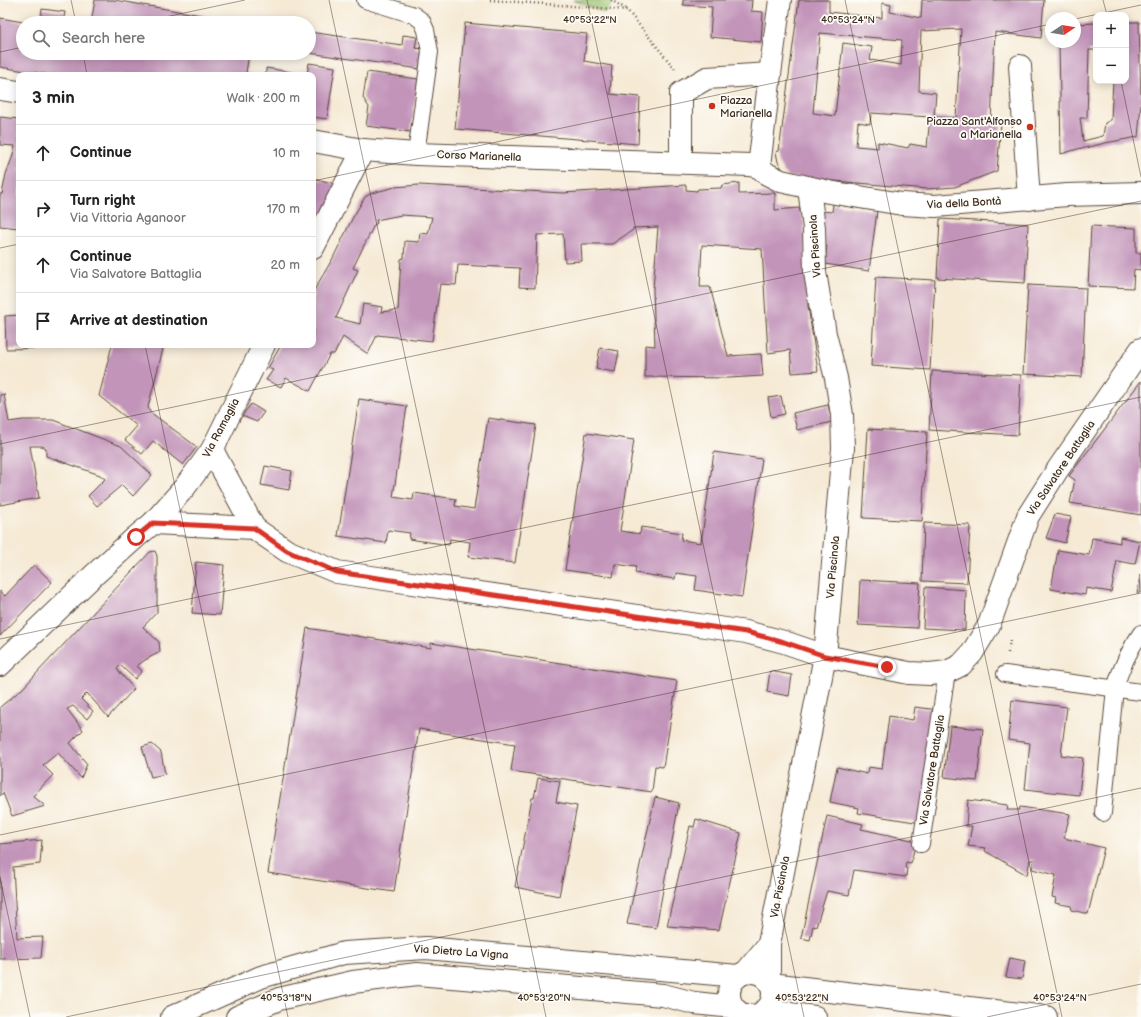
<!DOCTYPE html>
<meta charset="utf-8">
<style>
:root{--surface:#fff;--page:#f6f6f6;--text:#222;--muted:#767676;--line:#e0e0e0}
body{margin:0;font-family:"Balsamiq Sans",sans-serif;background:var(--page);color:var(--text)}
.controls{position:absolute;right:12px;top:12px;display:grid;overflow:hidden;border-radius:8px;box-shadow:0 2px 10px #0003}
.controls button{width:36px;height:36px;display:grid;place-items:center;padding:0;border:0;border-bottom:1px solid var(--line);background:var(--surface);color:var(--text);font:20px sans-serif}
.compass{position:absolute;left:1045px;top:12px;width:36px;height:36px;border-radius:50%;background:var(--surface);box-shadow:0 2px 10px #0003;rotate:78deg}
.stop{position:absolute;width:12px;height:12px;margin:-9px;border:3px solid #d93025;border-radius:50%;background:#fff}
.stop.end{background:#d93025;border-color:#fff;box-shadow:0 1px 4px #0008}
.list{margin:0;padding:0;list-style:none}
h2{display:flex;justify-content:space-between;align-items:center;height:52px;margin:0;padding:0 16px;font-size:17px}
h2 small{font-size:13px;font-weight:400;color:var(--muted)}
.list li{display:grid;grid-template-columns:26px 1fr auto;gap:12px;align-items:center;box-sizing:border-box;height:56px;padding:0 16px;border-top:1px solid var(--line)}
.list b{display:block;font-size:15px;white-space:nowrap}
.list p{margin:0;font-size:13px;white-space:nowrap;color:var(--muted)}
.list em{font-size:13px;font-style:normal;color:var(--muted)}
.icon{flex:none;width:22px;height:22px;fill:none;stroke:currentColor;stroke-width:2;stroke-linecap:round;stroke-linejoin:round}
.map{position:relative;flex:none;width:1141px;height:1017px;overflow:hidden}
.search{position:absolute;background:var(--surface);box-shadow:0 2px 10px #0003;left:16px;top:16px;width:300px;height:44px;display:flex;align-items:center;gap:10px;box-sizing:border-box;padding:0 14px;border-radius:22px;color:var(--muted);font-size:15px}
.panel{position:absolute;background:var(--surface);box-shadow:0 2px 10px #0003;left:16px;top:72px;width:300px;height:276px;border-radius:8px}
.map>svg:first-child{display:block}
</style>
<div class="map">
<svg width="1141" height="1017" viewBox="0 0 1141 1017">
<rect width="100%" height="100%" fill="#fdfcf7"/>
<filter id="ink" filterUnits="userSpaceOnUse"><feTurbulence type="fractalNoise" baseFrequency=".025" numOctaves="2"/><feDisplacementMap in="SourceGraphic" scale="8" xChannelSelector="R" yChannelSelector="G"/><feConvolveMatrix kernelMatrix="1 2 1 2 8 2 1 2 1" color-interpolation-filters="sRGB"/></filter>
<filter id="wash" filterUnits="userSpaceOnUse"><feTurbulence type="fractalNoise" baseFrequency=".012" numOctaves="4" result="noise"/><feDisplacementMap in="SourceGraphic" scale="16" xChannelSelector="R" yChannelSelector="G"/><feGaussianBlur stdDeviation="0.9" result="paint"/><feColorMatrix in="noise" values="0 0 0 0 0 0 0 0 0 0 0 0 0 0 0 0 0 1.4 0 .05"/><feComposite in="paint" operator="in"/></filter>
<g filter="url(#wash)">
<rect width="100%" height="100%" fill="#f6ead5"/>
<!-- green -->
<path fill="#9bc370" stroke="#6b7647" d="M573,0h43l-11,13z"/>
<g id="blocks">
<!-- building -->
<g fill="#c394ba" fill-rule="evenodd">
<path d="M95,0h19l133,23h-156z"/>
<path d="M683,0h69l-1,11 12,1 -2,30 -51,-5 2,-30 -29,-2z"/>
<path d="M799,0h30v12l53,6v-15l9,2 -1,7 31,6 1,-18h122l-3,38 -46,-6 -4,91 10,-1 -4,49 -42,16 -28,2 -138,-12 -5,-5 -6,-10 -2,-10 3,-1zM961,29l-5,89 -22,-1 2,-24 -17,-2 2,-60zM820,33l82,7 -1,25 -31,-5 2,-13 -29,-4 -8,73 -22,-3zM871,113l59,4 -3,30 -17,-3 -2,4 -30,-6v6l-22,-2 2,-24 12,2z"/>
<path d="M42,9l23,3 -2,11h-23z"/>
<path d="M0,18l23,4v31h226l-3,20 5,2h-200l-51,-8z"/>
<path d="M1126,22h13l2,82 -3,33 -33,6 -24,6v-1l-20,6 -2,-112h16v-18l21,-1v27h-7l-2,68h-7l3,23 20,-5 2,-13 6,-3 2,-39h13z"/>
<path d="M465,23l122,11 -3,27 28,5 -2,28 30,3 -2,47 -183,-15z"/>
<path d="M309,32l93,13 1,-10 14,2 -2,11 7,1 -2,20 -111,-16z"/>
<path d="M309,63l26,4 -8,52 -14,-2v-42h-6z"/>
<path d="M266,68l36,6v1h-36z"/>
<path d="M367,72l51,7 -7,53 -45,-6 3,-19 -6,-9z"/>
<path d="M0,117l19,2v109l-19,-2v-32h2l4,-20 6,-16 3,-12 -15,-1z"/>
<path d="M313,178l30,8 -30,56z"/>
<path d="M739,183v11l36,-1v17l24,-2 5,14 4,84 10,65 -26,2 -2,-23 -22,3 -6,-104 -60,-4 -2,42h10l18,69 33,-2 2,22 -34,2 -84,-1v-32l10,1 -2,-57 5,-62 -25,1v2l-21,14h-31l1,17 -17,1 -2,-28 -26,1 -2,53 -16,-1 1,-19 -62,-3 -2,20 -16,-1 -8,57 -55,-6 -9,19 -25,-17 -9,17h-4l-20,37 -24,-13 -5,9 -15,-7 7,-10 -5,-2 13,-23h32v-53l20,-34 19,-39 13,-22 7,-4 23,-6 24,-2 144,8 123,-8v5l11,1 1,-2 23,-1 1,-3zM401,215l31,2 -4,17 -8,-1 -1,9 -14,-1 -1,17 -3,1 -3,51 -17,2 1,-5 -19,-3 -3,20 -24,-6 22,-48 -5,-2 21,-43 3,-2 -1,-3z"/>
<path d="M833,204l44,7 -8,60 -44,-7 2,-18 -3,-1 -2,-34 10,1z"/>
<path d="M940,219l88,5 -3,59 -88,-5z"/>
<path d="M1091,226l45,2v25h5v17l-7,-1 -1,19 -45,-2z"/>
<path d="M876,277l59,3 -5,90 -59,-4z"/>
<path d="M1028,285l58,3 -4,89 -59,-3z"/>
<path d="M19,315v30h31v3l-44,1 -1,-33z"/>
<path d="M112,345h52l-16,62 2,5 47,35 -14,18 -30,-24 -11,13 -17,-14 12,-14 -38,-30z"/>
<path d="M600,348l19,3 -4,21 -19,-3z"/>
<path d="M932,371l89,4 -3,60 -89,-5z"/>
<path d="M1141,381v134l-71,-12 5,-23 -6,-4z"/>
<path d="M4,394l5,28 14,-2h30l68,26 31,29 -19,21 -11,-11 -25,21 -9,-10 17,-17 -5,-4 -54,-19v-8l-4,-2h-12l9,52 -39,7v-110z"/>
<path d="M781,396l4,18 -14,3 -3,-19z"/>
<path d="M359,399l48,7 -14,91 20,3 1,-7 42,6 -1,7 19,3 14,-91 48,7 -21,138 -47,-6 2,-15 -20,-3 -1,6 -40,-6 1,-6 -22,-3 -2,13 -48,-7z"/>
<path d="M251,404l13,8 -7,10 -15,-6z"/>
<path d="M828,405l4,17 -35,8 -4,-17z"/>
<path d="M868,429l59,3 -5,89 -59,-3z"/>
<path d="M586,433l48,7 -14,91 20,3 1,-7 41,6 -1,7 20,3 13,-91 48,7 -20,138 -47,-7 2,-14 -21,-3 -1,6 -40,-6 1,-6 -21,-3 -2,13 -48,-7z"/>
<path d="M265,466l27,5 -3,19 -28,-5z"/>
<path d="M1055,514l16,3 -6,26 -19,-5z"/>
<path d="M924,523l46,2 -3,58 -45,-2z"/>
<path d="M1120,537l20,4 -5,23 -18,-3 -6,31 -25,-4 -1,7 -34,-6 7,-39 31,5 3,-17 28,5z"/>
<path d="M155,551l2,5v56l-14,15 16,15 1,10 -15,8 -8,6 5,5 -7,8 -15,-14 -3,4 17,20 -26,28 -21,-24 -6,6 12,12 -6,8 -14,-13 -6,3 16,21 -13,13 17,21 -6,14 -23,-25 -15,12 10,10 -20,21 12,10 -33,10 -9,-23 -3,3v-89l22,-18 128,-137z"/>
<path d="M196,562l28,3 -4,50 -28,-2z"/>
<path d="M34,565l18,17 -52,54v-45l5,5z"/>
<path d="M1140,575l1,17 -4,2z"/>
<path d="M860,580l60,3 -3,45 -59,-3z"/>
<path d="M925,587l41,3 -1,40 -42,-2z"/>
<path d="M307,628l124,20v-5l246,38 -14,86 -8,-1 -3,26 -141,-21 4,-27 -96,-15 -25,163 -126,-19z"/>
<path d="M770,671l22,4 -3,21 -22,-4z"/>
<path d="M1012,700l55,7 -6,48 22,3 -4,37 -54,-6 5,-46 -22,-3z"/>
<path d="M915,707l23,3 -17,113 -63,-10 1,-5 -29,-6 7,-35 30,7 1,-7 14,2 7,-53 24,4z"/>
<path d="M950,726l33,3 -6,52 -33,-4z"/>
<path d="M152,744l9,8 4,22 -14,3 -9,-30z"/>
<path d="M538,778l22,3 -4,21 21,4 -18,90 -44,-9 17,-89h2z"/>
<path d="M655,797l24,6 -23,125 -29,-4z"/>
<path d="M968,800l40,5 -1,5h12l1,-3 50,7 -6,24 40,10 -16,66 -16,-4 -1,-4 -16,-3 1,-5 -4,-1 4,-22 -24,-6 2,-9h-4l-3,15 -42,-24 1,-3 -18,-2 4,-20h-6z"/>
<path d="M827,816l36,8 -2,5 55,12 -5,22 -5,-1 -1,6h2l-1,9 -52,-7 -5,25 -22,-4 -11,36 -3,-1 -3,14 -9,-2z"/>
<path d="M696,819l45,14 -22,97 -52,-4 23,-100 4,1z"/>
<path d="M42,840l-2,24 -27,3 4,71 26,-1 -2,21 -41,1v-115z"/>
<path d="M1010,958l15,3 -3,18 -16,-2z"/>
</g>
</g>
</g>
<g filter="url(#ink)">
<use href="#blocks" fill-opacity="0" stroke="#574739" stroke-width="1"/>
<g fill="none" stroke-linecap="round" stroke-linejoin="round">
<!-- service casing -->
<g stroke="#574739" stroke-width="18">
<g id="service">
<path d="M365,0l49,15 8,6 4,9 4,22 -14,102"/>
<path d="M1005,674l136,18"/>
<path d="M1103,813l12,-125c6,-20 14,-38 26,-55"/>
<path d="M921,844l26,-172"/>
</g>
</g>
<!-- minor casing -->
<g stroke="#574739" stroke-width="24">
<g id="minor">
<path d="M1020,66l9,133"/>
<path d="M770,74l10,-74"/>
<path d="M0,89l19,3"/>
<path d="M313,141l50,9 53,4 334,11 9,2 8,7 14,7 48,11 73,12 33,2 132,-11 74,-2"/>
<path d="M681,162v-69l26,-15 63,-4 -11,93"/>
<path d="M313,248l50,-98"/>
<path d="M212,450l42,78"/>
<path d="M153,523l101,5 33,23 50,21 409,60 38,10 41,14 84,17 21,1 17,-2 14,-7 11,-12 17,-28 39,-109 28,-44 85,-123"/>
<path d="M0,665l94,-90 42,-38 17,-14 32,-36 27,-37 52,-105"/>
<path d="M746,972l23,-28"/>
<path d="M769,980v-36l56,-288 18,-208 -1,-33 -6,-37 -11,-44 -10,-62 -1,-44 -5,-40"/>
<path d="M747,1017l1,-2"/>
</g>
</g>
<!-- tertiary casing -->
<g stroke="#574739" stroke-width="24">
<g id="tertiary">
<circle cx="751" cy="994" r="22"/>
<path d="M771,984l275,33"/>
<path d="M764,1011l51,6"/>
<path d="M172,1017l89,-40 83,-24 82,-5 312,28"/>
<path d="M237,1017l42,-18 74,-17 64,-8 246,21 31,8 39,4"/>
</g>
</g>
<!-- path -->
<g stroke="#574739" stroke-width="2.5" stroke-dasharray="1 3" stroke-linecap="butt">
<path d="M490,0l137,10 48,59"/>
<path d="M611,0l15,9"/>
<path d="M1008,653l2,-13"/>
</g>
<!-- service -->
<use href="#service" stroke="#fff" stroke-width="16"/>
<!-- minor -->
<use href="#minor" stroke="#fff" stroke-width="22"/>
<!-- tertiary -->
<use href="#tertiary" stroke="#fff" stroke-width="22"/>
</g>
</g>
<g fill="none" stroke-linecap="round" stroke-linejoin="round" filter="url(#ink)">
<!-- route -->
<path stroke="#d93025" stroke-width="5" d="M136,537l17,-14 101,5 33,23 50,21 409,60 38,10 41,14 62,11"/>
</g>
<!-- ticks -->
<path fill="none" stroke="#3b2a1e" stroke-width="1" stroke-opacity="0.45" d="M71,0l5,23M329,0l217,1017M587,0l217,1017M845,0l217,1017M1103,0l4,15M1075,19l66,-14M137,23l108,-23M0,52l23,-5M83,53l4,22M1121,81l20,96M313,181l738,-157M0,248l19,-4M145,345l143,672M0,444l1141,-243M0,639l1141,-242M0,835l1141,-242M0,878l30,139M66,1017l1075,-229M987,1017l154,-33"/>
<!-- markers -->
<g fill="#c8321e" stroke="#fdfcf7" stroke-width="1.5">
<circle cx="712" cy="106" r="4"/>
<circle cx="1030" cy="127" r="4"/>
</g>
<g text-anchor="middle" dominant-baseline="central" stroke-width="3.5" stroke-linejoin="round" paint-order="stroke">
<!-- poi labels -->
<g font-size="11" fill="#3b2a1e" stroke="#fdfcf7" text-anchor="start">
<text x="720" y="100">Piazza<tspan x="720" dy="13">Marianella</tspan></text>
<text x="1022" y="121" text-anchor="end">Piazza Sant'Alfonso<tspan x="1022" dy="13">a Marianella</tspan></text>
</g>
<!-- street labels -->
<g font-size="11" fill="#3b2a1e" stroke="#fdfcf7">
<text transform="translate(479 156) rotate(2)">Corso Marianella</text>
<text transform="translate(964 203) rotate(-3)">Via della Bontà</text>
<text transform="translate(815 246) rotate(-94)">Via Piscinola</text>
<text transform="translate(221 428) rotate(-62)">Via Ramaglia</text>
<text transform="translate(1061 468) rotate(-56)">Via Salvatore Battaglia</text>
<text transform="translate(833 567) rotate(-85)">Via Piscinola</text>
<text transform="translate(932 770) rotate(-81)">Via Salvatore Battaglia</text>
<text transform="translate(780 887) rotate(-79)">Via Piscinola</text>
<text transform="translate(461 952) rotate(4)">Via Dietro La Vigna</text>
</g>
</g>
<g font-size="10" text-anchor="middle" fill="#3b2a1e" stroke="#fdfcf7" stroke-width="3.5" stroke-linejoin="round" paint-order="stroke">
<text x="590" y="23">40°53'22"N</text>
<text x="848" y="23">40°53'24"N</text>
<text x="286" y="1001">40°53'18"N</text>
<text x="544" y="1001">40°53'20"N</text>
<text x="802" y="1001">40°53'22"N</text>
<text x="1060" y="1001">40°53'24"N</text>
</g>
</svg>
<div class="controls">
<button>+</button>
<button>−</button>
</div>
<svg class="compass" viewBox="-18 -18 36 36"><path d="M0-13l5 13h-10z" fill="#e53935"/><path d="M0 13l5-13h-10z" fill="#767676"/></svg>
<div class="stop" style="left:136px;top:537px"></div>
<div class="stop end" style="left:887px;top:667px"></div>
<div class="search"><svg class="icon" aria-label="search" viewBox="0 0 24 24"><circle cx="10" cy="10" r="6"/><path d="M15 15l6 6"/></svg>Search here</div>
<section class="panel">
<h2>3 min<small>Walk · 200 m</small></h2>
<ul class="list">
<li><svg class="icon" aria-label="ahead" viewBox="0 0 24 24"><path d="M12 20V5M6 11l6-6 6 6"/></svg><div><b>Continue</b></div><em>10 m</em></li>
<li><svg class="icon" aria-label="right" viewBox="0 0 24 24"><path d="M7 20v-9h11M14 6l5 5-5 5"/></svg><div><b>Turn right</b><p>Via Vittoria Aganoor</p></div><em>170 m</em></li>
<li><svg class="icon" aria-label="ahead" viewBox="0 0 24 24"><path d="M12 20V5M6 11l6-6 6 6"/></svg><div><b>Continue</b><p>Via Salvatore Battaglia</p></div><em>20 m</em></li>
<li><svg class="icon" aria-label="arrive" viewBox="0 0 24 24"><path d="M6 21V4h12l-3 4 3 4H6"/></svg><div><b>Arrive at destination</b></div></li>
</ul>
</section>
</div>
